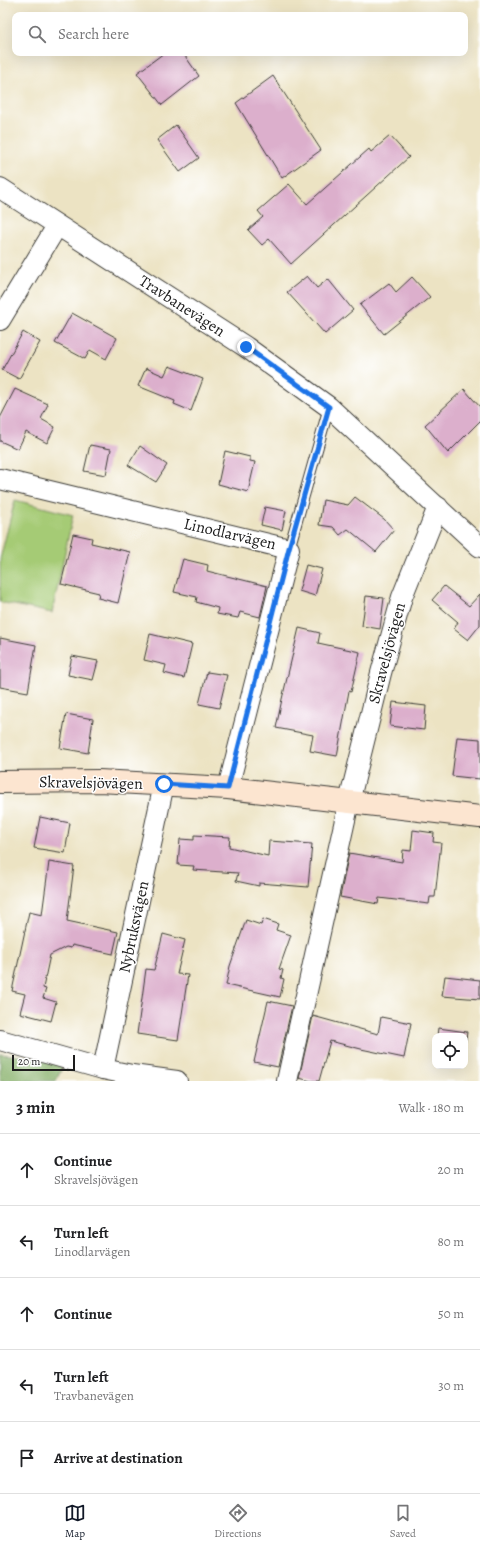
<!DOCTYPE html>
<meta charset="utf-8">
<style>
:root{--surface:#fff;--page:#f6f6f6;--text:#202124;--muted:#757577;--line:#e0e0e0;--accent:#111827}
body{margin:0;font-family:Alegreya,serif;background:var(--page);color:var(--text)}
.controls{position:absolute;right:12px;bottom:12px;display:grid;overflow:hidden;border-radius:8px;box-shadow:0 4px 16px #0002}
.controls button{width:36px;height:36px;display:grid;place-items:center;padding:0;border:0;border-bottom:1px solid var(--line);background:var(--surface);color:var(--text);font:20px sans-serif}
.scale{position:absolute;left:12px;bottom:10px;width:63px;box-sizing:border-box;padding-left:4px;border:2px solid #1c1c1c;border-top:0;font-size:11px;line-height:14px;white-space:nowrap;color:#1c1c1c;-webkit-text-stroke:3px #fff;paint-order:stroke}
.stop{position:absolute;width:12px;height:12px;margin:-9px;border:3px solid #1a73e8;border-radius:50%;background:#fff}
.stop.end{background:#1a73e8;border-color:#fff;box-shadow:0 1px 4px #0008}
.list{margin:0;padding:0;list-style:none}
h2{display:flex;justify-content:space-between;align-items:center;height:52px;margin:0;padding:0 16px;font-size:17px}
h2 small{font-size:13px;font-weight:400;color:var(--muted)}
.list li{display:grid;grid-template-columns:26px 1fr auto;gap:12px;align-items:center;box-sizing:border-box;height:72px;padding:0 16px;border-top:1px solid var(--line)}
.list b{display:block;font-size:15px;white-space:nowrap}
.list p{margin:0;font-size:13px;white-space:nowrap;color:var(--muted)}
.list em{font-size:13px;font-style:normal;color:var(--muted)}
.icon{flex:none;width:22px;height:22px;fill:none;stroke:currentColor;stroke-width:2;stroke-linecap:round;stroke-linejoin:round}
.map{position:relative;flex:none;width:480px;height:1081px;overflow:hidden}
.search{position:absolute;background:var(--surface);box-shadow:0 4px 16px #0002;left:12px;right:12px;top:12px;height:44px;display:flex;align-items:center;gap:10px;box-sizing:border-box;padding:0 14px;border-radius:8px;color:var(--muted);font-size:15px}
.sheet{height:412px;background:var(--surface)}
nav{display:flex;justify-content:space-around;align-items:center;box-sizing:border-box;height:56px;border-top:1px solid var(--line);background:var(--surface);font-size:11px;color:var(--muted)}
nav a{display:grid;justify-items:center;gap:2px}
nav .on{color:var(--accent)}
.map>svg:first-child{display:block}
</style>
<div class="map">
<svg width="480" height="1081" viewBox="0 0 480 1081">
<rect width="100%" height="100%" fill="#fff"/>
<filter id="ink" filterUnits="userSpaceOnUse"><feTurbulence type="fractalNoise" baseFrequency=".025" numOctaves="2"/><feDisplacementMap in="SourceGraphic" scale="8" xChannelSelector="R" yChannelSelector="G"/><feConvolveMatrix kernelMatrix="1 2 1 2 8 2 1 2 1" color-interpolation-filters="sRGB"/></filter>
<filter id="wash" filterUnits="userSpaceOnUse"><feTurbulence type="fractalNoise" baseFrequency=".012" numOctaves="4" result="noise"/><feDisplacementMap in="SourceGraphic" scale="16" xChannelSelector="R" yChannelSelector="G"/><feGaussianBlur stdDeviation="0.9" result="paint"/><feColorMatrix in="noise" values="0 0 0 0 0 0 0 0 0 0 0 0 0 0 0 0 0 1.4 0 .05"/><feComposite in="paint" operator="in"/></filter>
<g filter="url(#wash)">
<rect width="100%" height="100%" fill="#ece3c3"/>
<!-- green -->
<path fill="#a5cb75" stroke="#607448" d="M15,500l58,15 -21,98 -52,-11v-43z"/>
<!-- forest -->
<path fill="#84af66" stroke="#506641" d="M0,1054l23,2 40,10 -7,15h-56z"/>
<g id="blocks">
<!-- building -->
<g fill="#dcafcc">
<path d="M164,53h19l16,23 -37,29 -25,-32z"/>
<path d="M273,76l48,74 -39,28 -46,-75z"/>
<path d="M176,125l23,33 -19,14 -23,-32z"/>
<path d="M390,136l19,21 -118,107 -22,-25 -7,6 -14,-15 15,-13 -5,-6 31,-27 18,20 62,-55 2,3z"/>
<path d="M307,276l10,12 11,-9 25,31 -28,24 -38,-42z"/>
<path d="M412,277l18,20 -46,37 -24,-29 29,-22 7,9z"/>
<path d="M72,313l45,25 -11,21 -16,-9 -5,9 -30,-16z"/>
<path d="M23,332l17,10 -21,37 -17,-9z"/>
<path d="M169,366l34,13 -12,32 -17,-7 1,-3 -37,-15 8,-18 18,8z"/>
<path d="M15,389l33,15 -7,15 14,8 -8,16 -21,-11 -8,17 -18,-8v-23z"/>
<path d="M464,389l16,18v14l-32,32 -23,-28z"/>
<path d="M90,445l21,4 -5,26 -22,-4z"/>
<path d="M140,446l27,19 -11,17 -28,-17z"/>
<path d="M225,451l25,6v4l5,1 -7,30 -30,-8z"/>
<path d="M355,497l29,22 10,11 -18,22 -28,-23 -8,6 -7,-8 -14,-2 4,-25 25,5z"/>
<path d="M265,507l21,4 -4,19 -21,-5z"/>
<path d="M73,534l19,4 -1,5 39,9 -12,51 -20,-5 1,-5 -38,-9z"/>
<path d="M183,559l25,6 -1,6 60,15 -7,31 -20,-5 -2,6 -21,-4 1,-6 -22,-6 1,-5 -23,-5z"/>
<path d="M306,565l16,4 -7,27 -16,-5z"/>
<path d="M444,586l25,20 11,-12v31l-12,15 -14,-11 4,-7 -26,-22z"/>
<path d="M366,596l18,2 -4,31 -18,-3z"/>
<path d="M299,628l21,5 -2,10 42,9 -9,40 -2,-1 -12,65 -27,-5 3,-16 -37,-7 6,-29z"/>
<path d="M150,634l42,10 -8,34 -20,-5 2,-8 -22,-5z"/>
<path d="M0,638l36,7 -8,47 -28,-5z"/>
<path d="M72,656l26,5 -5,19 -25,-5z"/>
<path d="M207,672l20,3 -8,33 -20,-4z"/>
<path d="M393,702l33,4 -2,24 -34,-4z"/>
<path d="M66,714l27,5 -5,34 -28,-5z"/>
<path d="M457,737l23,2v40l-28,-3z"/>
<path d="M40,817l30,6 -5,30 -31,-5z"/>
<path d="M413,830l21,3 -1,9 8,1 -6,54h-5l-1,7 -50,-6 -1,6 -38,-7 9,-44 53,9 1,-12 8,1z"/>
<path d="M194,835l36,2 -1,10 39,9 1,-15 43,3 -4,43 -49,-4v3l-23,-5 2,-8 -45,-3 1,-4 -16,-1 2,-26 14,1z"/>
<path d="M49,862l25,4 -7,55 51,11 -5,22 -41,-9 -1,3 -5,-1 -16,8 -7,33 3,1 -3,9 13,4 -5,19 -31,-8 5,-19 -13,-3 17,-79 13,3z"/>
<path d="M263,919l15,5 -2,6 15,5 -12,34 4,1 -2,8 3,1 -4,18 -54,-12 4,-19 16,-46 15,5z"/>
<path d="M163,934l22,6 -8,34 11,1 -10,65 -41,-6 9,-65 8,1z"/>
<path d="M445,976l35,4v19l-38,-3z"/>
<path d="M268,1001l24,5 -14,61 -24,-5z"/>
<path d="M313,1016l65,18 3,-17 30,6 -7,35 -43,-9 -31,-8 -11,40h-8l-12,-3z"/>
<path d="M438,1028l29,4 -2,14v-10h-28z"/>
</g>
</g>
</g>
<g filter="url(#ink)">
<use href="#blocks" fill-opacity="0" stroke="#3b3a35" stroke-width="1"/>
<g fill="none" stroke-linecap="round" stroke-linejoin="round">
<!-- lane casing -->
<g stroke="#3b3a35" stroke-width="12">
<path id="lane" d="M289,549l40,-142"/>
</g>
<!-- street casing -->
<g stroke="#3b3a35" stroke-width="22">
<g id="street">
<path d="M0,188l246,159 83,60 151,140"/>
<path d="M0,320l57,-94"/>
<path d="M0,479l289,70 -61,239"/>
<path d="M0,1040l103,29 29,6 45,6"/>
<path d="M103,1069l61,-285"/>
<path d="M287,1081l62,-279 32,-129 21,-76 36,-90"/>
</g>
</g>
<!-- secondary casing -->
<g stroke="#3b3a35" stroke-width="24">
<path id="secondary" d="M0,782l99,-1 129,7 252,29"/>
</g>
<!-- lane -->
<use href="#lane" stroke="#fff" stroke-width="10"/>
<!-- street -->
<use href="#street" stroke="#fff" stroke-width="20"/>
<!-- secondary -->
<use href="#secondary" stroke="#fce5d0" stroke-width="22"/>
</g>
</g>
<g fill="none" stroke-linecap="round" stroke-linejoin="round" filter="url(#ink)">
<!-- route -->
<path stroke="#1a73e8" stroke-width="5" d="M164,784l64,4 61,-240 40,-141 -83,-60"/>
</g>
<g text-anchor="middle" dominant-baseline="central" stroke-width="3" stroke-linejoin="round" paint-order="stroke">
<!-- street labels -->
<g font-size="16" fill="#1c1c1c" stroke="#fff">
<text transform="translate(182 306) rotate(33)">Travbanevägen</text>
<text transform="translate(230 534) rotate(13)">Linodlarvägen</text>
<text transform="translate(387 653) rotate(-75)">Skravelsjövägen</text>
<text transform="translate(91 783) rotate(1)">Skravelsjövägen</text>
<text transform="translate(134 927) rotate(-78)">Nybruksvägen</text>
</g>
</g>
</svg>
<div class="controls">
<button><svg class="icon" aria-label="locate" viewBox="0 0 24 24"><circle cx="12" cy="12" r="6"/><path d="M12 2v4M12 18v4M2 12h4M18 12h4"/></svg></button>
</div>
<div class="scale">20 m</div>
<div class="stop" style="left:164px;top:784px"></div>
<div class="stop end" style="left:246px;top:347px"></div>
<div class="search"><svg class="icon" aria-label="search" viewBox="0 0 24 24"><circle cx="10" cy="10" r="6"/><path d="M15 15l6 6"/></svg>Search here</div>
</div>
<section class="sheet">
<h2>3 min<small>Walk · 180 m</small></h2>
<ul class="list">
<li><svg class="icon" aria-label="ahead" viewBox="0 0 24 24"><path d="M12 20V5M6 11l6-6 6 6"/></svg><div><b>Continue</b><p>Skravelsjövägen</p></div><em>20 m</em></li>
<li><svg class="icon" aria-label="left" viewBox="0 0 24 24"><path d="M17 20v-9H6M10 6l-5 5 5 5"/></svg><div><b>Turn left</b><p>Linodlarvägen</p></div><em>80 m</em></li>
<li><svg class="icon" aria-label="ahead" viewBox="0 0 24 24"><path d="M12 20V5M6 11l6-6 6 6"/></svg><div><b>Continue</b></div><em>50 m</em></li>
<li><svg class="icon" aria-label="left" viewBox="0 0 24 24"><path d="M17 20v-9H6M10 6l-5 5 5 5"/></svg><div><b>Turn left</b><p>Travbanevägen</p></div><em>30 m</em></li>
<li><svg class="icon" aria-label="arrive" viewBox="0 0 24 24"><path d="M6 21V4h12l-3 4 3 4H6"/></svg><div><b>Arrive at destination</b></div></li>
</ul>
</section>
<nav>
<a class="on"><svg class="icon" aria-label="map" viewBox="0 0 24 24"><path d="M3 6l6-2 6 2 6-2v14l-6 2-6-2-6 2zM9 4v14M15 6v14"/></svg>Map</a>
<a><svg class="icon" aria-label="directions" viewBox="0 0 24 24"><path d="M12 3l9 9-9 9-9-9zM9 14v-3h6M13 9l2 2-2 2"/></svg>Directions</a>
<a><svg class="icon" aria-label="saved" viewBox="0 0 24 24"><path d="M7 4h10v16l-5-4-5 4z"/></svg>Saved</a>
</nav>
